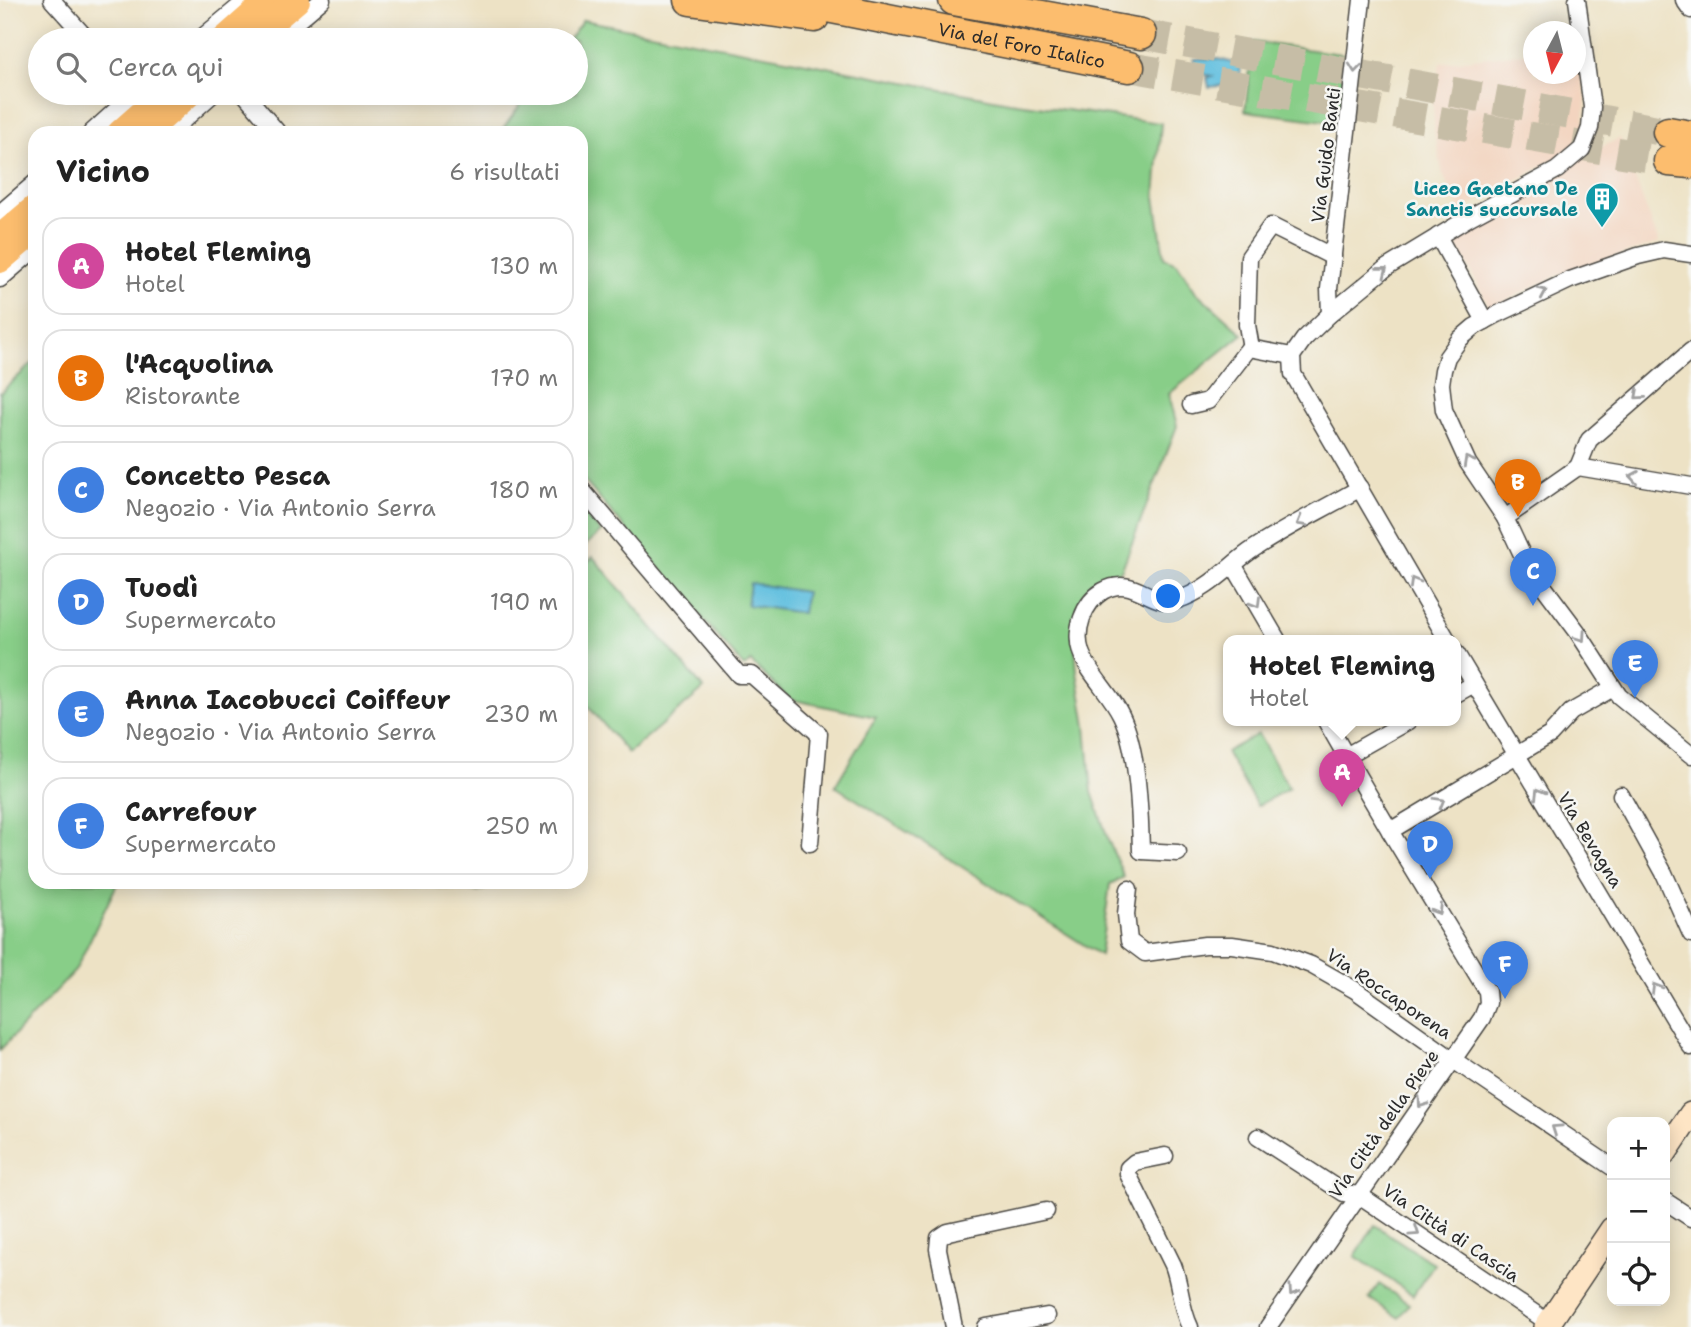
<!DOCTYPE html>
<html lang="it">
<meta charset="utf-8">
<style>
:root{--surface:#fff;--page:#f6f6f6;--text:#222;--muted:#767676;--line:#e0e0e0;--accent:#7c3aed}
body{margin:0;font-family:"Shantell Sans",sans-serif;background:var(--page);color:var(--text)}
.controls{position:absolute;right:21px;bottom:21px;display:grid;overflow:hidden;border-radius:14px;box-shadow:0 4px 18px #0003}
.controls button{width:63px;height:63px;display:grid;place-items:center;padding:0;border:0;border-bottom:2px solid var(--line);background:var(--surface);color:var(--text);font:35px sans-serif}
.compass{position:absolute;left:1523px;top:21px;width:63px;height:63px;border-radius:50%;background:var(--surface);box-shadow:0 4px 18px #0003;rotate:187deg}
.you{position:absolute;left:1169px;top:597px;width:24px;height:24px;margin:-18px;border:5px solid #fff;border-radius:50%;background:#1a73e8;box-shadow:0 0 0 10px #1a73e833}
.badge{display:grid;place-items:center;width:46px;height:46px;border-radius:50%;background:var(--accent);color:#fff;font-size:23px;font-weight:700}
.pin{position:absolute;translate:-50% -58px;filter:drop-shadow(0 2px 4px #0008)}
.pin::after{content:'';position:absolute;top:37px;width:24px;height:21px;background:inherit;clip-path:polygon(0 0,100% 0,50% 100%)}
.popup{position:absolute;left:1223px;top:635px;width:238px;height:91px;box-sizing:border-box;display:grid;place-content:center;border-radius:14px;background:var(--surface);filter:drop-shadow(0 2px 5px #0005);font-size:23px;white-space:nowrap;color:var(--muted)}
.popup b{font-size:26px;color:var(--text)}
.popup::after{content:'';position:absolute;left:50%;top:100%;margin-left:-14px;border:14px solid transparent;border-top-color:var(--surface)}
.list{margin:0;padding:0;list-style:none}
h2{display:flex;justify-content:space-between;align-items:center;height:91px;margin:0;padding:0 28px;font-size:30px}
h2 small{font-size:23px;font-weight:400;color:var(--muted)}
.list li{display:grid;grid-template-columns:46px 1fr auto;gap:21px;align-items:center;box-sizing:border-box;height:98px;margin:0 14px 14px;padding:0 14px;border:2px solid var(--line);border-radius:21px}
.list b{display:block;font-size:26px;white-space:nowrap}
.list p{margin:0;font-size:23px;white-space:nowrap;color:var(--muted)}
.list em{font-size:23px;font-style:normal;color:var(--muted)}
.icon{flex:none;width:38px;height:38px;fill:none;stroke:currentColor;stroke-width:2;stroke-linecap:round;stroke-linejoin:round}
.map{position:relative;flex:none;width:1691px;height:1327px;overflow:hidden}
.search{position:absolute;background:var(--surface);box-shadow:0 4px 18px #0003;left:28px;top:28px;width:560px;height:77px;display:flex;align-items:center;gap:18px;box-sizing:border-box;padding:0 24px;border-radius:38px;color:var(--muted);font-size:26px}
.panel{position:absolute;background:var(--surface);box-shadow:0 4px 18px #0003;left:28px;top:126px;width:560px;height:763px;border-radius:21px}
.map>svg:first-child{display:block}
</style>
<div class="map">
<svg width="1691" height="1327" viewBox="0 0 1691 1327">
<rect width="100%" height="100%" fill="#f6f6f2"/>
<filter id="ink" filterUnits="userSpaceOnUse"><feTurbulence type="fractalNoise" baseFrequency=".0143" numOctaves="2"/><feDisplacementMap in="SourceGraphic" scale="14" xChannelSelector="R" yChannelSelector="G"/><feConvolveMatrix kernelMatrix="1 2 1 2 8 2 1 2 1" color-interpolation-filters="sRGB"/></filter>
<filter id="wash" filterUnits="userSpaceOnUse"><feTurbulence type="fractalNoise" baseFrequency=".00686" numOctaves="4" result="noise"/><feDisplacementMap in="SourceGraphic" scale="28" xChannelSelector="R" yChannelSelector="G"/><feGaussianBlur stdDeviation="1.57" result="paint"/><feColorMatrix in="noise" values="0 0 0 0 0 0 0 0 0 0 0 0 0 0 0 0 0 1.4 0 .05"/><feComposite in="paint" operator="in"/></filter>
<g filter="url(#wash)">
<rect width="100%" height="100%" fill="#ede2c5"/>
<!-- built -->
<g fill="#f3d4bf">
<path d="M1533,52l1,22h42v-16l10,39 -3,34 -10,19 -112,60 -18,-35 -8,-40 -2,-31 7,-41z"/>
<path d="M1620,138l39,105 -92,28 -77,37 -39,-74 129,-76z"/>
</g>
<!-- green -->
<g fill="#88ce88" stroke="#5a7c5a" stroke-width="2">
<path d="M583,20l426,82 152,21 -6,74 9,61 13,5 19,29 47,42 -74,60 8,32 -55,143 -49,50 4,53 9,54 6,66 17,50 15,35 -14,7 -10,71 -265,-169 41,-69 -87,-18 -38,-37 -7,5 -163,-190v-344h-81l29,-40h47v-53h-8z"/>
<path d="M1253,42l96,13 -9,68 -95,-12z"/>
<path d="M35,361v521h83l-43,89 -75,79v-657z"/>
<path d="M581,509l20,23 -20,17z"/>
<path d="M593,557l111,132 -76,64 -47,-55v-130z"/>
<path d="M1258,734l31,54 -32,18 -31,-54z"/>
<path d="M395,882h107l-24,10z"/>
<path d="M1375,1225l59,39 -21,31 -58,-39z"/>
<path d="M1379,1284l30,20 -10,14 -30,-20z"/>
</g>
<!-- water -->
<g fill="#61bfdf" stroke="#467585" stroke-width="2">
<path d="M1215,58l26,7 -2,19 -30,3 -2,-9 5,-2 -19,-3 1,-14z"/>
<path d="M750,583l56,9 -4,21 -55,-8z"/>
</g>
</g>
<g filter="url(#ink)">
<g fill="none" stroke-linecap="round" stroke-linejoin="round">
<!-- highway-tunnel -->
<g stroke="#c6bda6" stroke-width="30" stroke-dasharray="30 15" stroke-linecap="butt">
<path d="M1141,34l527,98"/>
<path d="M1129,67l540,94"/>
</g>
<!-- street casing -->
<g stroke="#484642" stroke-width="19">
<g id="street">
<path d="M52,0l36,40"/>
<path d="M1684,0l7,10"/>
<path d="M199,40l48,-40"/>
<path d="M275,40l47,-40"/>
<path d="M244,93l34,40"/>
<path d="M91,133l44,-40"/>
<path d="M169,133l45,-40"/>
<path d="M0,213l35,-30"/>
<path d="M1438,236l47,85"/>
<path d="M1691,254l-27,-4 -26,6 -68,24 -74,35 -22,12 -14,12 -13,18 -4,13 -2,14 3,26 24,53 37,55 21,45 51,68 42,65 72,59"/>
<path d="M0,279l35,-30"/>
<path d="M1330,314l-1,-25 33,-289"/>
<path d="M1251,348l-4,-23 2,-68 22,-31 62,31"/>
<path d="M1191,405l17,-4 41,-53 43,8"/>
<path d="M1578,467l11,-27 102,-89"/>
<path d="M1578,467l113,19"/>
<path d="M581,489l158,186h13l67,59 -9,109"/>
<path d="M1505,518l73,-51"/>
<path d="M1234,566l44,75"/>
<path d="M1448,641l-155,-267 -1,-18 12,-17 26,-25 56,-46 84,-51 87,-47 25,-21 8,-21 2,-21 -15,-107"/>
<path d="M1456,653l235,394"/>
<path d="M1456,694l18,-10"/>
<path d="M1326,721l20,35"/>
<path d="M1408,721l-62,35 44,75 160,-96 21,-23 42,-24"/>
<path d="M1621,795l43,78 27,61"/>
<path d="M1178,853l-37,-2c-1,-38 -3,-102 -20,-136 -11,-23 -32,-40 -40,-63 -7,-21 2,-49 22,-61 31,-18 49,18 75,9 28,-9 48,-31 71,-48 34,-24 74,-42 111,-64"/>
<path d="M1129,889l-3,25 3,27 16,12 60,-8h27l41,6 38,14 44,25 97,69 160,108"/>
<path d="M1258,1137l86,56 15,2 15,10 175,118"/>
<path d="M1165,1156l-30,6 -7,6v6l45,91c8,21 7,42 17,62"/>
<path d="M1665,1201l26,17"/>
<path d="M954,1327l-16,-78 1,-11 9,-6 98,-21"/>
<path d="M986,1327l61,-11"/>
<path d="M1268,1327l214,-309 6,-15 -1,-12 -97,-160"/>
</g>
</g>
<!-- secondary casing -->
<g stroke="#484642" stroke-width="26">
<g id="secondary">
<path d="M1665,1153l26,-39"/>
<path d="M1546,1327l66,-98"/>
</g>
</g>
<!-- primary casing -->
<g stroke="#484642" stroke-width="30">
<g id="primary">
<path d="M224,40l45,-40"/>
<path d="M250,40l47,-40"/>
<path d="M120,133l36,-32"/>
<path d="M145,133l45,-40"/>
<path d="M2,236l33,-28"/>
<path d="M0,260l35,-30"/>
</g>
</g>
<!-- highway casing -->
<g stroke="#484642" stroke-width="33">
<g id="highway">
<path d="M690,0l124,17"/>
<path id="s1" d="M792,0l337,67"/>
<path d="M954,0l187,34"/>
<path d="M1668,132l23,4"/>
<path d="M1669,161l22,2"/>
</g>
</g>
<!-- street -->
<use href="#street" stroke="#fff" stroke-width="16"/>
<!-- secondary -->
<use href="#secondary" stroke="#fee5c5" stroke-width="23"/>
<!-- primary -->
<use href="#primary" stroke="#fcbd6e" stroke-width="26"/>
<!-- highway -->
<use href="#highway" stroke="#fcbd6e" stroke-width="30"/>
</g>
<!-- one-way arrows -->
<defs><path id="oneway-chevron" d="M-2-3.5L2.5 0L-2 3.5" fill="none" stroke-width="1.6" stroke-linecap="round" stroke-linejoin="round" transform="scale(1.75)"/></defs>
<g stroke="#a0a0a0">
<use href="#oneway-chevron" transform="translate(1355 68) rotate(96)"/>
<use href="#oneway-chevron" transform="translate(1383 271) rotate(-38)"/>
<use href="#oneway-chevron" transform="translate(1542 292) rotate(-24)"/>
<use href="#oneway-chevron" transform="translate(1639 395) rotate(139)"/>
<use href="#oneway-chevron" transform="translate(1468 461) rotate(-119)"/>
<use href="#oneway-chevron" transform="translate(1634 477) rotate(-171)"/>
<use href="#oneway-chevron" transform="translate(1301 522) rotate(150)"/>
<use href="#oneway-chevron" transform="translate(1414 582) rotate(-120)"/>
<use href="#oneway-chevron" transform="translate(1256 603) rotate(59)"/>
<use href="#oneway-chevron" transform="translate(1581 637) rotate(56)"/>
<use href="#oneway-chevron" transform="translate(1539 793) rotate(-121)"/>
<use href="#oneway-chevron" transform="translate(1440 802) rotate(-30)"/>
<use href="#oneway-chevron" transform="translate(1438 910) rotate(59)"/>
<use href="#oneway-chevron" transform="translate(1656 988) rotate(-121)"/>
<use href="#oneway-chevron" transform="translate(1422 1103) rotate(125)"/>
<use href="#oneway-chevron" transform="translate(1556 1129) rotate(-146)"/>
<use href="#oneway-chevron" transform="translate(1415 1232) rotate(34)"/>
<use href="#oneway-chevron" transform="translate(1293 1291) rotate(124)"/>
</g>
</g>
<!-- icons -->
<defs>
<g id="building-pin" transform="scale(1.75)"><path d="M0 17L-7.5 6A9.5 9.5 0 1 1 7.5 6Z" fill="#0f9aa8" stroke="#f6f6f2"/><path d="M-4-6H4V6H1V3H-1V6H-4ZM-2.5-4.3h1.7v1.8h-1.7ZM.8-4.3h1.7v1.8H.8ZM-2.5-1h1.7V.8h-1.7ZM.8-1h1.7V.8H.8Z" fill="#fff"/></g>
</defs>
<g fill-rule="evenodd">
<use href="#building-pin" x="1602" y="199"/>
</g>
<g text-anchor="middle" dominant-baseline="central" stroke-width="5" stroke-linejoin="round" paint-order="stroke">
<!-- street labels -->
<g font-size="18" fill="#2b2b2b" stroke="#f6f6f2">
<text stroke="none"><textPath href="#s1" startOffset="234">Via del Foro Italico</textPath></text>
<text transform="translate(1326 155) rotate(-83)">Via Guido Banti</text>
<text transform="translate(1590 840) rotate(59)">Via Bevagna</text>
<text transform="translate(1389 994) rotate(34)">Via Roccaporena</text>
<text transform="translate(1384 1124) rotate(-55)">Via Città della Pieve</text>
<text transform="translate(1451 1233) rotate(34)">Via Città di Cascia</text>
</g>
<!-- culture labels -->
<g font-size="18" font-weight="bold" fill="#0d838f" stroke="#f6f6f2" text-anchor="end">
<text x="1578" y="189">Liceo Gaetano De<tspan x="1578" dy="21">Sanctis succursale</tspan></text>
</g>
</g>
</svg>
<div class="controls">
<button>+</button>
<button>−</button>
<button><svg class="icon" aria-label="locate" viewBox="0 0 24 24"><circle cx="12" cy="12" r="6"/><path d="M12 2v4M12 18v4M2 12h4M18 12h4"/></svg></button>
</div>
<svg class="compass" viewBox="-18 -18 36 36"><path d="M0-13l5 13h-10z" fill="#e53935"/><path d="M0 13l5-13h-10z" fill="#767676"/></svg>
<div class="you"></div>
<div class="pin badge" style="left:1342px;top:807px;background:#d1479c">A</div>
<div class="popup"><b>Hotel Fleming</b>Hotel</div>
<div class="pin badge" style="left:1518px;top:517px;background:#e8710a">B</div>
<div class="pin badge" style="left:1533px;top:606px;background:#3f7fe0">C</div>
<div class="pin badge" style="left:1430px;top:879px;background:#3f7fe0">D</div>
<div class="pin badge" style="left:1635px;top:698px;background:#3f7fe0">E</div>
<div class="pin badge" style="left:1505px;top:999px;background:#3f7fe0">F</div>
<div class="search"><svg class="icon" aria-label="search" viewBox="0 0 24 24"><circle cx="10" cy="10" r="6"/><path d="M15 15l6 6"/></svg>Cerca qui</div>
<section class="panel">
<h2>Vicino<small>6 risultati</small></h2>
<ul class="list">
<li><span class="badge" style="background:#d1479c">A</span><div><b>Hotel Fleming</b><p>Hotel</p></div><em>130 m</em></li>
<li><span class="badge" style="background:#e8710a">B</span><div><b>l'Acquolina</b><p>Ristorante</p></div><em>170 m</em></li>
<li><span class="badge" style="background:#3f7fe0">C</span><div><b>Concetto Pesca</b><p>Negozio · Via Antonio Serra</p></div><em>180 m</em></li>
<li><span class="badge" style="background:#3f7fe0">D</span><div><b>Tuodì</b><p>Supermercato</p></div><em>190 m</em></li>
<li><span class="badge" style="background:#3f7fe0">E</span><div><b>Anna Iacobucci Coiffeur</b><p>Negozio · Via Antonio Serra</p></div><em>230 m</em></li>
<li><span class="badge" style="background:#3f7fe0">F</span><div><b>Carrefour</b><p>Supermercato</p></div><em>250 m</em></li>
</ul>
</section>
</div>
